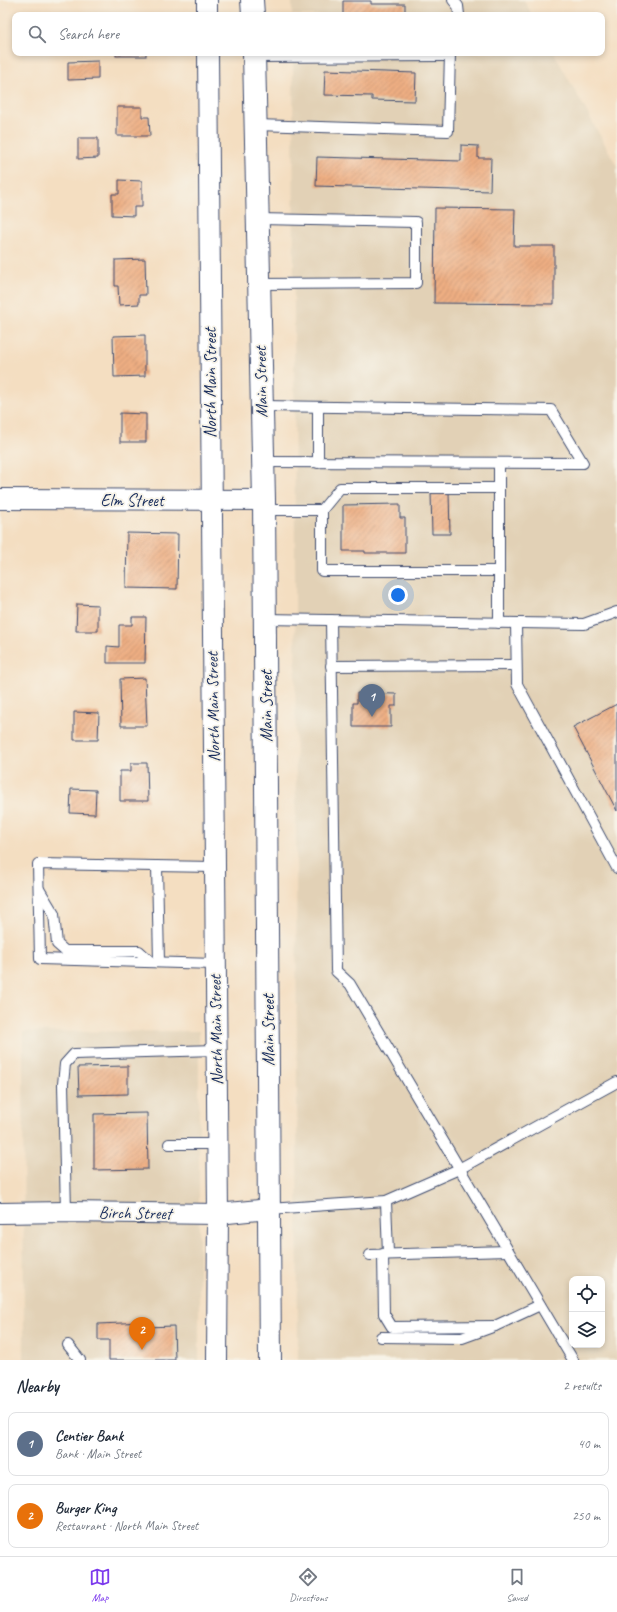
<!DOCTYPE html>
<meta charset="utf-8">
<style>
:root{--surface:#fff;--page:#f6f6f7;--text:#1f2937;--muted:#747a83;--line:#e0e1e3;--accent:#7c3aed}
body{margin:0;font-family:Caveat,sans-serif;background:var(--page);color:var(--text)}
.controls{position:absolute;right:12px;bottom:12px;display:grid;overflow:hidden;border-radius:8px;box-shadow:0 2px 6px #0003}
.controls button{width:36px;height:36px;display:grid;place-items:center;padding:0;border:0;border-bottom:1px solid var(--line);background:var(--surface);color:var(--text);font:20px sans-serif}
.you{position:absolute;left:398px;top:595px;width:14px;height:14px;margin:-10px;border:3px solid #fff;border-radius:50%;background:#1a73e8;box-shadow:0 0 0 6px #1a73e833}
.badge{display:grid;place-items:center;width:26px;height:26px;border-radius:50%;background:var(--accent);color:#fff;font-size:13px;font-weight:700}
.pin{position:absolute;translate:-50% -33px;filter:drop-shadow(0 1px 2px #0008)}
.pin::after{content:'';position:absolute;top:21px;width:14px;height:12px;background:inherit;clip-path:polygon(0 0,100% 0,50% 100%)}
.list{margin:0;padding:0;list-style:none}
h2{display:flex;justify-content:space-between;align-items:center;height:52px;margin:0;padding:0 16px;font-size:17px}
h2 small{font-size:13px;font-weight:400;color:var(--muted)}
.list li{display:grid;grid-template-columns:26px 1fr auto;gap:12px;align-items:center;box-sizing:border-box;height:64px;margin:0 8px 8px;padding:0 8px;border:1px solid var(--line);border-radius:8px}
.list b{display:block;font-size:15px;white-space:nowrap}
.list p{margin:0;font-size:13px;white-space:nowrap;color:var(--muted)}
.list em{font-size:13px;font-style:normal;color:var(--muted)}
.icon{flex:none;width:22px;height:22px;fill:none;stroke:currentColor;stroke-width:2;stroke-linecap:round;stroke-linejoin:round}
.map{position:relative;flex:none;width:617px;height:1360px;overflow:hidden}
.search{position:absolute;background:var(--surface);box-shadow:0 2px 6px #0003;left:12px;right:12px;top:12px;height:44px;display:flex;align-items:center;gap:10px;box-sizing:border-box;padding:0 14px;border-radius:8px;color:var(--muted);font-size:15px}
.sheet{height:196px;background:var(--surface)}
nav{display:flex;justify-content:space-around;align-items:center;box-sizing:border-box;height:56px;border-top:1px solid var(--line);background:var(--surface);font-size:11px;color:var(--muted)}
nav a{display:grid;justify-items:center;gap:2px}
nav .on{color:var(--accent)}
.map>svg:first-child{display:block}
</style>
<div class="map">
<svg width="617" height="1360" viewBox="0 0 617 1360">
<defs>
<pattern id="building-hatch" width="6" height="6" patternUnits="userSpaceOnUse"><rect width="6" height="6" fill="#eeae82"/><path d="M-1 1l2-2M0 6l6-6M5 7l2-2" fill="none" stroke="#c08e6e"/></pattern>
</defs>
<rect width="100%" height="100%" fill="#f7f3e8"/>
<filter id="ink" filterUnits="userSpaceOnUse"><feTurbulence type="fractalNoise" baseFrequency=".025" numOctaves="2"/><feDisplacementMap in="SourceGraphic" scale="8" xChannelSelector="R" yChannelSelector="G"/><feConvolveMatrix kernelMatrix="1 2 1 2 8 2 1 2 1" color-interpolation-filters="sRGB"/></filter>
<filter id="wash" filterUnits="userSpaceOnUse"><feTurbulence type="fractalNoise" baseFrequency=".012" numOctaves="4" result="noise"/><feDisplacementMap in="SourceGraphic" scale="16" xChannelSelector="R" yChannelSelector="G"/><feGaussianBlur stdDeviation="0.9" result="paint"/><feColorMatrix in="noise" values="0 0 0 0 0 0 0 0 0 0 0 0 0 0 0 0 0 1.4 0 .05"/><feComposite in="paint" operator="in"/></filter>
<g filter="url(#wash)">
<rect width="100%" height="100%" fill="#f4dec1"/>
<!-- built -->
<g fill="#e2d1b6" fill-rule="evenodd">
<path d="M292,0h232l8,15h-240z"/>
<path d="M293,53h261l63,113v1194h-319zM572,1279h30v66h-30z"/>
<path d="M199,1031v329h-175l-1,-328z"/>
</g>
<g id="blocks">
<!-- building -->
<g fill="url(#building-hatch)">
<path d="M343,1h28v3h34v11h-62z"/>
<rect x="116" y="53" width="30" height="3"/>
<path d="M98,61v18l-30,1v-18z"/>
<path d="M325,70l91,3 -1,28 -43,-1v-4l-48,-1z"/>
<path d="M117,107h25v10h7l1,19h-33z"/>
<path d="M78,138h20v20l-20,1z"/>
<path d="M461,145l17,1v12h13l-1,33 -174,-5 1,-29 144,4z"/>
<path d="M119,180l23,1v26h-8v9l-22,-1v-21h7z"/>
<path d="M435,208l80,1 -1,37h40v58l-120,-1z"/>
<path d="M145,259l1,36h-7v9l-20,1 -1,-19h-3v-26z"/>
<path d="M145,335v41l-31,1 -1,-41z"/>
<path d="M120,413l26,1v28h-26z"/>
<path d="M431,492h18l1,42h-18z"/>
<path d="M400,504v14h5v35h-40v-2h-22v-46z"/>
<path d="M127,533l51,1 -1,55 -51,-1z"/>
<path d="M77,604l21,1v26h-22z"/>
<path d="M132,617h14l-1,46h-38v-17l12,1v-22h13z"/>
<path d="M145,678l2,48h-26l-1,-47z"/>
<path d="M357,693l39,1v12h-5v21h-38v-24h4z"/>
<path d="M617,704v107l-44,-84z"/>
<path d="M74,712l25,1 -1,27h-24z"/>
<path d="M131,763h16l1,38h-28v-30h11z"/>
<path d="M71,789l25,1 -1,24 -25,-1z"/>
<path d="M128,1066v28l-49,1 -1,-28z"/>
<path d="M147,1113l1,56 -54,1v-56z"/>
<path d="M146,1322v5l28,-1 1,34h-66v-20h-11v-16z"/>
</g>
</g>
</g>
<g filter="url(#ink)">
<use href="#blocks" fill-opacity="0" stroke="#3c496d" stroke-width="1"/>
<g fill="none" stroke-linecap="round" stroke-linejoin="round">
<!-- lane casing -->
<g stroke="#3c496d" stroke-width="12">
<g id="lane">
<path d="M453,0l5,6 1,9"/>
<path d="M254,57l190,-1 6,-3"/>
<path d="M256,125l192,6 2,-78"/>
<path d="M258,219l158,3v61l-157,1"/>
<path d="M262,406l289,4 32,53 -320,-1"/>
<path d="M318,407v56"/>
<path d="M499,463v160"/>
<path d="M264,510h58v61h177"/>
<path d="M322,510l18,-22h159"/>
<path d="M265,619l319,5 33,-12"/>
<path d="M331,620l5,351 14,13 223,376"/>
<path d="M516,623l1,61 100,184"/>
<path d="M331,666l185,-1"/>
<path d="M157,866l2,96"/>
<path d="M214,867l-176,-3 2,95 175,5"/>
<path d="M39,889l15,25 3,30 8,7h74l12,11"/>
<path d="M169,1144h48"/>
<path d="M386,1201l2,53"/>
<path d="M269,1209l117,-8 73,-32 158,-87"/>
<path d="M66,1212l-3,-128 2,-20 9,-10 142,-4"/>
<path d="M383,1254l1,60 8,13 103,-1"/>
<path d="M370,1255l138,-4"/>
<path d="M381,1337l81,1 33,-12 45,-21"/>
<path d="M68,1345l12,15"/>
</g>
</g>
<!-- street casing -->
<g stroke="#3c496d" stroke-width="22">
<g id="street">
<path d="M207,0v15"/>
<path d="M208,53l10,1161 -1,146"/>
<path d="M0,499l264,1"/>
<path d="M0,1213l66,-1 152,2 51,-5"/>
</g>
</g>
<!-- secondary casing -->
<g stroke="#3c496d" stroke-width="24">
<g id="secondary">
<path d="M252,0l1,15"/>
<path d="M254,53l10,447 6,860"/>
</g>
</g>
<!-- lane -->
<use href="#lane" stroke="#fff" stroke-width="10"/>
<!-- street -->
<use href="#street" stroke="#fff" stroke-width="20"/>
<!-- secondary -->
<use href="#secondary" stroke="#fff" stroke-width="22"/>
</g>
</g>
<g text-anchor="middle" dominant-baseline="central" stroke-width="3.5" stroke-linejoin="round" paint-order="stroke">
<!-- street labels -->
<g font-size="17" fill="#1b2f5e" stroke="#f7f3e8">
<text transform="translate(261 382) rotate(-91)">Main Street</text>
<text transform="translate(210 383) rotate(-90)">North Main Street</text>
<text x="132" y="500">Elm Street</text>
<text transform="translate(266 706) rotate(-90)">Main Street</text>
<text transform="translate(213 707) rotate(-91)">North Main Street</text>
<text transform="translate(216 1030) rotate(-91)">North Main Street</text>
<text transform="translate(268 1030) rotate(-90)">Main Street</text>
<text transform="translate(135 1213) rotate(1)">Birch Street</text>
</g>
</g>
</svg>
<div class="controls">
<button><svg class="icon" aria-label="locate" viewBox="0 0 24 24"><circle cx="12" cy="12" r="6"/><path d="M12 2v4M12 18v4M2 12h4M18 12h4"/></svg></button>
<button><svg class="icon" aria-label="layers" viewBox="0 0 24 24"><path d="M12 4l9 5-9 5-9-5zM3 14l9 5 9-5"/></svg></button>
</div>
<div class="you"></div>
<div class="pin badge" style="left:372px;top:717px;background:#5c6f8a">1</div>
<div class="pin badge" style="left:142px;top:1350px;background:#e8710a">2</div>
<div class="search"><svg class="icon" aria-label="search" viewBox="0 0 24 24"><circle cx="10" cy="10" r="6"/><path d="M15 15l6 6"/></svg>Search here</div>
</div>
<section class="sheet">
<h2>Nearby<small>2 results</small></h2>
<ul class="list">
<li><span class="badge" style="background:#5c6f8a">1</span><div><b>Centier Bank</b><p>Bank · Main Street</p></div><em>40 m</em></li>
<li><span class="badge" style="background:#e8710a">2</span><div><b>Burger King</b><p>Restaurant · North Main Street</p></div><em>250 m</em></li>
</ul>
</section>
<nav>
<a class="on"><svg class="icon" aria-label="map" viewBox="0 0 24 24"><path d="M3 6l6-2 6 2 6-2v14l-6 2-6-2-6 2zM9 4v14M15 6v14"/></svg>Map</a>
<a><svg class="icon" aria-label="directions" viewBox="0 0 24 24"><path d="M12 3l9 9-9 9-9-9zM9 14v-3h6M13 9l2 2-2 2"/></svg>Directions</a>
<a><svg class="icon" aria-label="saved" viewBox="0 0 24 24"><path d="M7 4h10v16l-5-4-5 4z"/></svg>Saved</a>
</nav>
